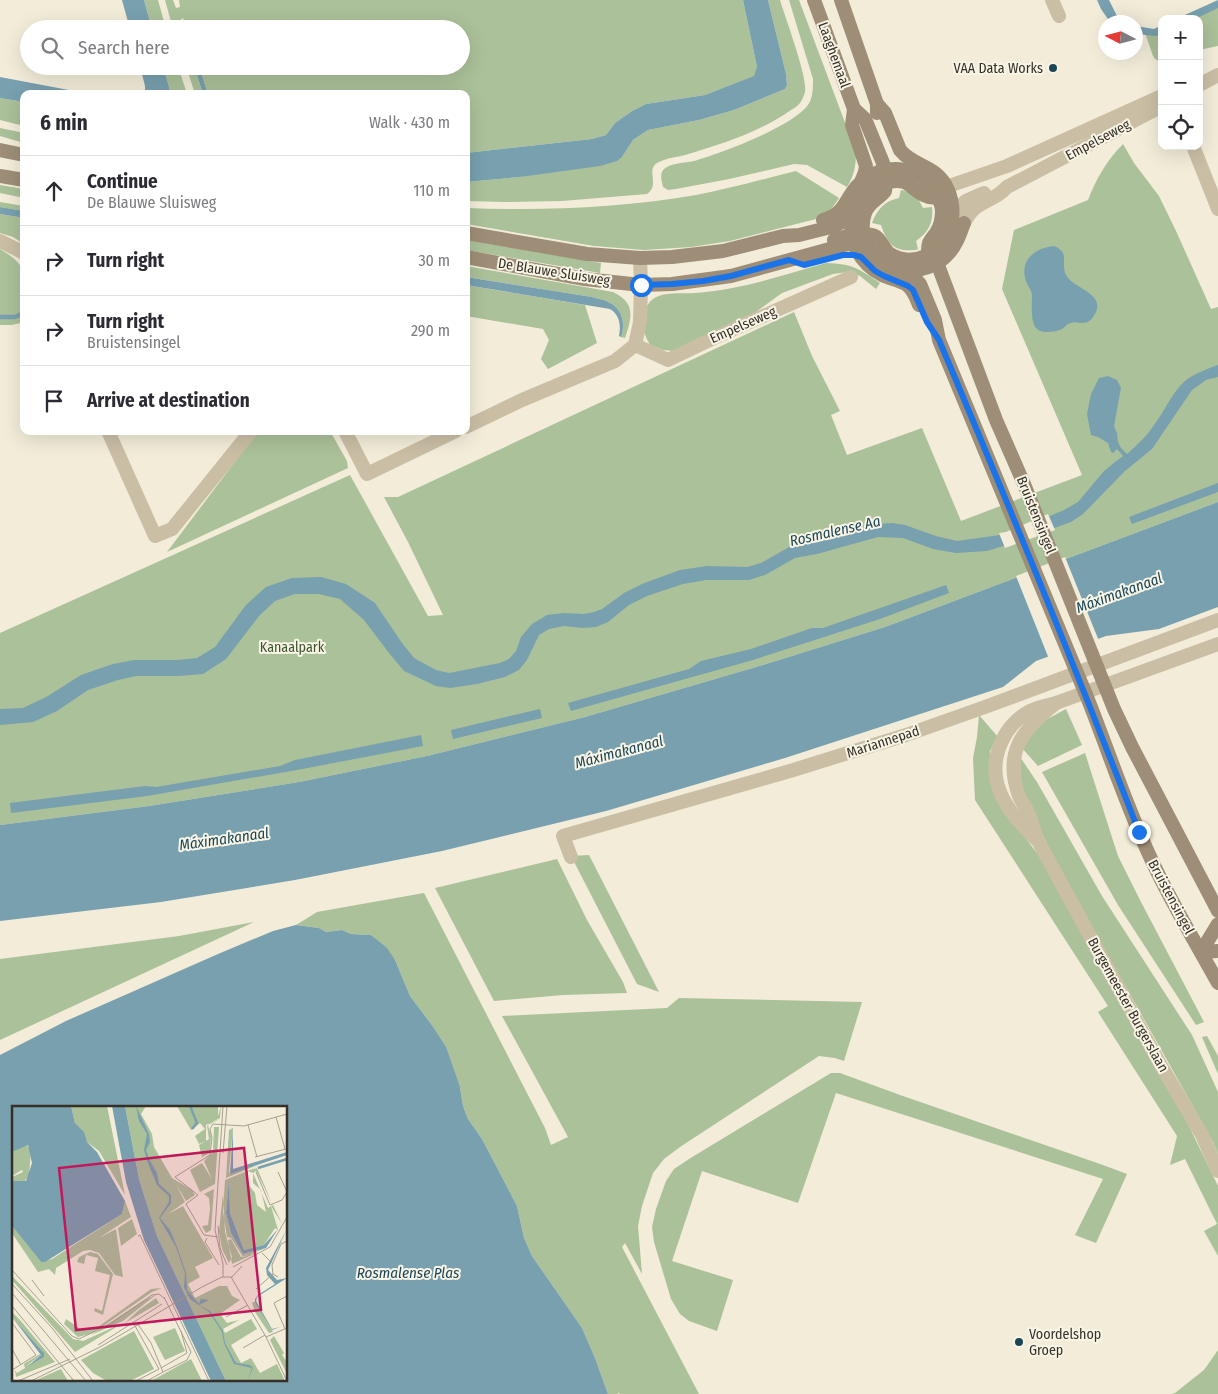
<!DOCTYPE html>
<meta charset="utf-8">
<style>
:root{--surface:#fff;--page:#f2f2f3;--text:#2b2b33;--muted:#7c7c81;--line:#e1e1e2}
body{margin:0;font-family:"Fira Sans Condensed",sans-serif;background:var(--page);color:var(--text)}
.controls{position:absolute;right:15px;top:15px;display:grid;overflow:hidden;border-radius:10px;box-shadow:0 5px 20px #0002}
.controls button{width:45px;height:45px;display:grid;place-items:center;padding:0;border:0;border-bottom:1px solid var(--line);background:var(--surface);color:var(--text);font:25px sans-serif}
.compass{position:absolute;left:1098px;top:15px;width:45px;height:45px;border-radius:50%;background:var(--surface);box-shadow:0 5px 20px #0002;rotate:276deg}
.stop{position:absolute;width:15px;height:15px;margin:-11px;border:4px solid #1a73e8;border-radius:50%;background:#fff}
.stop.end{background:#1a73e8;border-color:#fff;box-shadow:0 1px 5px #0008}
.list{margin:0;padding:0;list-style:none}
h2{display:flex;justify-content:space-between;align-items:center;height:65px;margin:0;padding:0 20px;font-size:21px}
h2 small{font-size:16px;font-weight:400;color:var(--muted)}
.list li{display:grid;grid-template-columns:32px 1fr auto;gap:15px;align-items:center;box-sizing:border-box;height:70px;padding:0 20px;border-top:1px solid var(--line)}
.list b{display:block;font-size:19px;white-space:nowrap}
.list p{margin:0;font-size:16px;white-space:nowrap;color:var(--muted)}
.list em{font-size:16px;font-style:normal;color:var(--muted)}
.icon{flex:none;width:28px;height:28px;fill:none;stroke:currentColor;stroke-width:2;stroke-linecap:round;stroke-linejoin:round}
.map{position:relative;flex:none;width:1218px;height:1394px;overflow:hidden}
.search{position:absolute;background:var(--surface);box-shadow:0 5px 20px #0002;left:20px;top:20px;width:450px;height:55px;display:flex;align-items:center;gap:12px;box-sizing:border-box;padding:0 18px;border-radius:28px;color:var(--muted);font-size:19px}
.panel{position:absolute;background:var(--surface);box-shadow:0 5px 20px #0002;left:20px;top:90px;width:450px;height:345px;border-radius:10px}
.map>svg:first-child{display:block}
</style>
<div class="map">
<svg width="1218" height="1394" viewBox="0 0 1218 1394">
<rect width="100%" height="100%" fill="#f2ecd9"/>
<!-- green -->
<g fill="#abc199">
<path d="M144,0h14l8,29h-14z"/>
<path d="M165,0h8l3,8 4,-1 -1,-7h564l14,67 -2,9 -50,19 -59,9 -14,7 -17,12 -9,12 -14,4 -126,14v-59h-258l-9,-28h262v-37h-274l-4,-11 -3,2 2,9h-9z"/>
<path d="M768,0h12c5,17 28,78 25,92 -1,3 -3,9 -5,11 -2,3 -6,5 -9,7 -31,22 -69,34 -106,45 -8,2 -18,3 -26,7 -15,7 2,22 -12,32l-85,7 -57,1 -39,-1v-19l54,-5 102,-20 11,-17 15,-10 51,-10 35,-10 51,-21 2,-4 -1,-11z"/>
<path d="M789,0h10l57,152c0,14 -2,24 -9,35l-40,-22 -13,-1 -65,15 -53,10 -8,1 -5,-3c-1,-6 -4,-13 1,-18 7,-6 21,-6 30,-8 27,-8 98,-34 114,-56 5,-7 5,-17 5,-26z"/>
<path d="M1218,3v43l-19,4v-31h-15z"/>
<path d="M1162,29v33h-1l-6,-3 -2,-3 -9,-26z"/>
<path d="M163,66h15l9,28h-16z"/>
<path d="M186,66h8l9,28h-8z"/>
<path d="M0,98l24,4v24l-24,-6z"/>
<path d="M0,128l24,5v10l-24,-7z"/>
<path d="M1123,144l11,19 25,33 17,35 35,78 7,-2v195l-333,125 -129,40 -171,50 -158,39 -128,26 -150,24 -149,19v-192l350,-158 78,141 15,-1 -35,-73 -24,-45h14l396,-185 18,44 28,55 -9,4 16,40 75,-27 39,93 121,-46 -80,-186 12,-59 74,-30c8,-21 19,-40 35,-56z"/>
<path d="M796,171l43,27 -9,13 -14,8 -86,22 -39,6 -47,3 -50,-4 -128,-22v-16c77,3 154,0 230,-13 33,-6 67,-16 100,-24z"/>
<path d="M0,185l24,4v9l-24,-5z"/>
<path d="M901,190c12,2 17,7 22,18l9,-1c2,15 -4,26 -16,34l2,8 -2,1c-22,2 -28,-5 -35,-25l-9,-2c5,-13 12,-22 27,-25z"/>
<path d="M0,202l24,4v5l-24,-4z"/>
<path d="M0,214l24,4v26l-11,-7 -13,-4z"/>
<path d="M466,240l135,23 -1,10 -134,-23z"/>
<path d="M0,249c10,6 19,12 24,23v50l-12,3h-12z"/>
<path d="M826,263c27,1 32,5 54,20l-4,6 -16,-13 -13,-4 -14,2 -51,19 -33,24 -75,34 -11,-1 -13,-5c-2,-4 -5,-9 -6,-14 -2,-10 0,-26 9,-32 11,-8 29,-5 42,-6 45,-3 88,-18 131,-30z"/>
<path d="M466,266l147,26c23,11 19,25 12,46l-4,-1c5,-14 1,-29 -13,-35 -4,-3 -11,-3 -16,-5l-126,-20z"/>
<path d="M466,285l119,20 12,38 -49,26 -7,-10 8,-19 -6,-11 -77,-13z"/>
<path d="M258,431h72l17,30 1,7 -181,84z"/>
<path d="M1066,709l16,36 -44,21 -16,-18 16,-24z"/>
<path d="M979,715l19,22 -8,14v12l17,51 33,43 146,263 32,66v70l-14,-25 13,-7 -32,-65 -15,6 7,-29 -79,-124 10,-6 -133,-206 -2,-42 4,-21z"/>
<path d="M1085,753l33,103 23,46 63,120 -8,3 -78,-120 -76,-133z"/>
<path d="M1020,757l17,25 65,114 90,139 26,57v62l-5,-12 -154,-274 -38,-77z"/>
<path d="M589,855l70,137 -22,-8 -66,-128z"/>
<path d="M557,859l30,61 36,62 4,11 -64,2 -69,6 -59,-113z"/>
<path d="M424,893l121,235 6,17 17,-8 -66,-121 165,-8 12,-10 183,4 -18,59 -9,-3 -16,-2 -139,91 -16,12 -11,14 -11,33 -4,20 4,48 -17,-31 -3,4 77,147h-79l-1,-1 -2,1h-9l-13,-36 -13,-30 -50,-72 -8,-18 -7,-32 -35,-67 -14,-20 -5,-13 -3,-19 -29,-63 -21,-28 -15,-36 -24,-25 -20,-1 -9,-4 -16,2 -7,-4 -23,-3 21,-13z"/>
<path d="M254,922l-254,118v-81l179,-23z"/>
<path d="M1207,1036l11,20v18l-16,-37z"/>
<path d="M831,1073h9l60,22 203,70 24,9 -31,69 -21,-8 28,-56 -267,-86 -38,110 -96,-32 -30,90 61,19 -16,51 -28,-10 -9,-7 -9,-15 -17,-57 -2,-15 4,-18 10,-28 8,-12 15,-10z"/>
<path d="M1218,1350v44h-47l4,-1 29,-23z"/>
</g>
<!-- water -->
<g fill="#78a0af" fill-rule="evenodd">
<path d="M122,0h22l8,29h-22z"/>
<path d="M743,0h25l18,74 1,11 -2,4 -51,21 -35,10 -51,10 -15,10 -11,17 -5,4 -17,5 -80,11 -54,5v-29l126,-14 14,-4 9,-12 17,-12 14,-7 59,-9 49,-19 3,-9z"/>
<path d="M1097,0h12l9,18 8,4h-16l-9,-13z"/>
<path d="M1218,0v8l-23,11h-19z"/>
<path d="M1162,25v9l-6,2 -20,-2v-8l18,3z"/>
<path d="M140,66h23l8,28h-26v-8z"/>
<path d="M194,66h5l9,28h-5z"/>
<path d="M0,77l90,17h-66v8l-24,-4z"/>
<path d="M0,207l24,4v7l-24,-4z"/>
<path d="M1054,246c17,7 6,17 12,29 7,14 44,19 27,42 -3,5 -7,6 -13,6 -4,-1 -8,-1 -12,1 -2,1 -3,3 -6,5 -7,3 -19,5 -25,0 -7,-6 -5,-26 -5,-34 -1,-7 -4,-8 -6,-14 -7,-21 9,-33 28,-35z"/>
<path d="M466,277l126,20c5,2 12,2 16,5 14,6 18,21 13,35l-2,-1c2,-10 1,-21 -9,-27l-144,-24z"/>
<path d="M1218,365v12l-12,3 -14,10 -40,59 -27,22 -42,43 -12,8 -61,22 -23,7 -31,2 -23,-4 -30,-11 -25,-1 -61,17 -22,4 -30,17 -16,5h-43l-23,4 -36,12 -18,9 -21,17 -12,5 -14,1 -18,-2 -15,3 -10,6 -12,25 -8,10 -14,7 -28,7 -27,4 -14,-2 -32,-15 -15,-18 -25,-33 -24,-21 -21,-5h-24l-20,7 -16,15 -33,43 -23,15 -24,2h-43l-18,4 -30,10 -31,21 -24,11 -33,3v-16l23,-1 25,-12 33,-21 32,-11 21,-4h44l19,-2 18,-11 31,-42 20,-18 26,-9 29,-1 25,7 29,19 27,40 12,15 22,12 13,3 51,-10 9,-4 7,-8 5,-14 11,-13 15,-9 17,-2 20,1 10,-2 8,-3 22,-16 18,-9 38,-14 27,-4 40,1 14,-4 30,-17 24,-4 65,-18 12,-1 13,2 31,11 21,5 50,-7 57,-24 14,-8 26,-31 11,-9 8,-6 -6,-7 -4,4 -2,-1 -3,-9 -10,-6 -7,-2 -4,-21 4,-20 8,-16 9,-2 9,4 4,8 -7,38 3,7 1,9 3,6 6,6c10,-9 20,-18 27,-29 11,-14 18,-33 32,-45 10,-7 21,-11 32,-15z"/>
<path d="M1218,483v9l-86,32 -3,-7z"/>
<path d="M1218,502v105l-59,22 -53,7 -70,25 -33,26 -218,71 -179,53 -164,40 -147,29 -134,22 -161,19v-96l149,-19 150,-24 128,-26 158,-39 171,-50 129,-40z"/>
<path d="M946,585l3,8 -69,26 -127,41 -182,51 -3,-8 121,-34 12,-8 50,-12 61,-21h11z"/>
<path d="M540,709l2,9 -89,21 -2,-9z"/>
<path d="M421,735l2,11 -126,24 -150,26 -136,17 -1,-10 135,-17 11,1 124,-21 15,-6z"/>
<path d="M296,925l23,3 7,4 16,-2 9,4 20,1 16,13 8,12 15,36 21,28 15,23 14,40 3,19 5,13 14,20 35,67 7,32 8,18 50,72 13,30 13,36h-608v-339l66,-34 152,-67 55,-23zM14,1108h272v272h-272z"/>
</g>
<!-- pier -->
<g fill="#f2ecd9">
<path d="M1048,514l7,16 -50,18 -6,-15 7,-1z"/>
<path d="M1065,557l34,84 -50,18 -33,-83z"/>
</g>
<g fill="none" stroke-linecap="round" stroke-linejoin="round">
<!-- stream -->
<path stroke="#78a0af" stroke-width="4.5" d="M0,317h15l9,-4"/>
<!-- minor -->
<g stroke="#cabea5" stroke-width="14">
<path d="M1052,0l7,16"/>
<path d="M1193,146l25,63"/>
<path d="M0,241l24,12"/>
<path d="M635,345l33,15 48,-23 135,-60"/>
<path d="M466,427l56,-27 93,-39 20,-16 5,-23 1,-37 -1,-27"/>
<path d="M108,431l47,105 17,-7 79,-98"/>
<path d="M345,431l22,43 89,-43"/>
<path d="M1056,703c-33,26 -53,49 -37,93 3,7 8,13 11,21 3,7 4,15 7,22l123,225 42,71 16,36"/>
<path d="M1036,839c-28,-26 -53,-58 -34,-98 5,-12 16,-24 28,-30 8,-4 18,-6 26,-8l162,-59"/>
<path d="M571,857l-8,-21 227,-65 116,-36 79,-28 233,-87"/>
</g>
<!-- tertiary -->
<g stroke="#cabea5" stroke-width="14">
<path d="M1199,85l19,-10"/>
<path d="M946,187l61,-21 155,-70"/>
<path d="M953,213l13,-12 18,-8"/>
<path d="M964,223c8,-16 15,-18 30,-26 4,-2 9,-6 13,-10l155,-81"/>
</g>
<!-- secondary -->
<g stroke="#9e8e77" stroke-width="14">
<path d="M814,0l43,117"/>
<path d="M841,0l36,104v9"/>
<path d="M854,109l11,10 18,44 4,13 -2,15c-6,8 -16,11 -20,22 -3,9 -3,18 0,26 10,37 61,41 84,14 8,-9 11,-19 15,-30"/>
<path d="M854,109l-2,16 14,41 -1,6 -4,10"/>
<path d="M0,150l24,5"/>
<path d="M0,176l24,4"/>
<path d="M823,220c22,-6 21,-19 34,-34 16,-17 43,-23 63,-10 11,7 21,22 22,35 0,7 -2,16 -6,22 -3,4 -5,6 -7,10 -2,6 -1,13 0,19"/>
<path d="M466,233l121,21 53,4 32,-1 51,-6 60,-15 16,-1 36,-9 9,-5 9,-7"/>
<path d="M834,240c12,-4 25,-8 38,-5 9,2 11,14 18,19 22,14 51,0 59,-23 6,-16 4,-33 -4,-47 -13,-20 -32,-18 -45,-34l-15,-37 -8,-9"/>
<path d="M938,249v10l1,9 57,152 28,64 90,225 18,38 86,164"/>
<path d="M466,257l119,22 56,6 31,-1 59,-8 117,-32 10,1 10,3"/>
<path d="M909,272l11,12 15,36 4,20c50,119 99,238 148,357 22,55 40,112 66,166 19,41 43,80 65,120"/>
<path d="M919,305c-3,-7 -5,-15 -12,-20 -7,-5 -17,-6 -25,-10 -25,-13 -38,-41 -26,-68 7,-14 16,-22 32,-25 22,-5 22,8 38,14 6,3 12,1 19,0"/>
<path d="M1201,952l17,-28"/>
<path d="M1201,952l17,-1"/>
</g>
</g>
<g fill="none" stroke-linecap="round" stroke-linejoin="round">
<!-- route -->
<path stroke="#1a73e8" stroke-width="6" d="M641,285l31,-1 31,-3 28,-5 58,-16 15,5 39,-10h11l7,2 14,14 9,5 24,10 5,4 14,32 12,18c69,163 136,327 200,492"/>
</g>
<!-- markers -->
<g fill="#1b4658" stroke="#f9f5e6" stroke-width="2">
<circle cx="1053" cy="68" r="5"/>
<circle cx="1019" cy="1342" r="5"/>
</g>
<g text-anchor="middle" dominant-baseline="central" stroke-width="4" stroke-linejoin="round" paint-order="stroke">
<!-- street labels -->
<g font-size="14" fill="#362f27" stroke="#f9f5e6">
<text transform="translate(834 55) rotate(70)">Laaghemaal</text>
<text transform="translate(1098 140) rotate(-28)">Empelseweg</text>
<text transform="translate(554 272) rotate(9)">De Blauwe Sluisweg</text>
<text transform="translate(743 325) rotate(-24)">Empelseweg</text>
<text transform="translate(1036 515) rotate(68)">Bruistensingel</text>
<text transform="translate(883 742) rotate(-18)">Mariannepad</text>
<text transform="translate(1171 897) rotate(62)">Bruistensingel</text>
<text transform="translate(1128 1005) rotate(61)">Burgemeester Burgerslaan</text>
</g>
<!-- poi labels -->
<g font-size="14" fill="#362f27" stroke="#f9f5e6" text-anchor="end">
<text x="1043" y="68">VAA Data Works</text>
<text x="1029" y="1334" text-anchor="start">Voordelshop<tspan x="1029" dy="16">Groep</tspan></text>
</g>
<!-- park labels -->
<g font-size="14" fill="#3b542a" stroke="#f9f5e6">
<text x="292" y="647">Kanaalpark</text>
</g>
<!-- water labels -->
<g font-size="15" font-style="italic" fill="#1b4658" stroke="#f9f5e6">
<text transform="translate(835 531) rotate(-13)">Rosmalense Aa</text>
<text transform="translate(1119 593) rotate(-20)">Máximakanaal</text>
<text transform="translate(619 752) rotate(-15)">Máximakanaal</text>
<text transform="translate(224 839) rotate(-8)">Máximakanaal</text>
<text x="408" y="1273">Rosmalense Plas</text>
</g>
</g>
<!-- overview -->
<g transform="translate(12 1106)">
<rect width="275" height="275" fill="#f2ecd9"/>
<path d="M59,0h36l18,89 -26,-44 -12,-9 -12,-19zM113,0h21l-5,8 11,20 2,13 18,31 20,12 3,5 -9,6 -10,-17 9,18 -17,12 15,-8 30,52 -18,9 5,10 -12,7 7,14 24,-12h8l5,10 8,4 -20,14 7,9 12,-3 -16,9 2,4 26,-14 6,10 -26,16 10,18 10,-5 9,15 17,-9 8,17h-59l-69,-145 -18,-57zM165,0h41v10l3,-10 -1,12 -14,7v16l-7,3 -4,-8 10,-7 -5,-6 -9,7zM208,13l-12,6 3,11 -1,17 -8,4 -3,-12 10,-6 -2,-13 3,-3zM202,21h5l-4,57 -15,8 -10,-22 12,-7 10,16 -8,-18 9,-9zM221,22l-4,45 29,-8 -32,13 3,-48zM14,38l5,7 -2,24 -4,6h-13v-4l11,-5 -1,-2 -10,6v-24zM245,61l-6,3 6,-2 15,35 -16,-32 -3,2 15,35 5,-3 9,19 -11,-18 7,24 -3,-2 -11,17 -20,5 -14,-37 -1,-32 -3,32 5,20 12,21 23,-6 -23,9 -12,-19 -4,-1 -4,-26 2,-31zM236,65l5,2v10l8,7 5,22 -9,-7 -2,-12 -7,-9zM202,83l-3,41 -5,3 -4,-7 6,-1 2,-16 -1,-11 -5,-4zM211,88l2,38 7,25 -3,6 -7,-14 -3,-18zM113,95l6,16 -32,21 17,-9 7,48 -8,-2 -16,-22 -9,-3 -7,1 -27,17 -1,7 -6,-6 -11,3 -26,-39v-7l29,36 11,-3 70,-45zM120,113l5,15 -16,12 -3,-18zM219,133l10,18 18,-5 -27,12 -4,-24zM78,146l8,2 15,20 -10,41 -9,-4 1,-3 7,3 8,-36 -15,-4 3,-13 -12,-3 -2,9 -7,-2 2,-5zM0,170l61,63 10,2 40,-18 -48,29 -63,-72zM150,182l-10,4 -59,41 -15,4 -14,-13 2,-5 16,11 16,-3 53,-38zM145,188l-34,27 -32,14 52,-34zM144,192l3,5 -34,20 14,-13zM244,195v1l17,30 -4,1 -14,-21 -3,-9zM0,206l8,8 35,42 -39,15 -1,-7 2,3 8,-5 -1,-4 16,-10 -28,-33 29,34 -15,11 18,-9 -1,-5 -31,-35zM163,222l10,23 -20,9 -12,-23zM122,225l20,38 -24,12h-23l-14,-8 -12,-13zM262,230l10,17 -2,2 5,7v12l-17,-34zM179,253l11,22h-51zM49,263l7,12h-34z" fill="#abc199" fill-rule="evenodd"/>
<path d="M0,0h59l4,17 9,9 3,10 10,10 28,49 -3,13 -77,48h-4l-29,-36v-45h14l6,-18 -4,-18 -16,7zM100,0h13l14,73 18,57 69,145h-15l-67,-141 -18,-58zM124,0l13,28 1,8 -4,8 4,11 7,12 2,11 12,11v8l-11,15 10,12 7,17 9,26 1,17 12,14 2,-5 8,1 -10,5 11,6 13,20 2,12 11,20 14,2 3,3 -6,13 5,-13 -18,-4 -10,-21 -2,-11 -13,-20 -19,-13 -6,-12 1,-14 -9,-26 -17,-29 10,-16v-6l-12,-11 -9,-22 -4,-13 3,-16 -8,-13zM221,23v40l54,-17v3l-57,19zM217,74l1,33 14,37 20,-5 14,-16 -12,19 -23,6 -12,-21 -5,-20zM275,123l-19,41 9,10 10,-2 -30,19 -1,4 16,28 8,-2 -8,3 -17,-28v-3l3,-4 17,-11 -8,-9 -1,-7zM0,211l32,36v4l-16,9 13,-11z" fill="#78a0af"/>
<path fill="none" stroke="#78a0af" stroke-width="2.5" d="M178,0l7,17 -5,6M246,62l29,-9"/>
<path fill="none" stroke="#a7a092" stroke-width="1" d="M264,11l9,32M201,18l-3,5 2,9 -2,17 -35,22 23,18 -12,9 18,31 14,2M201,18l31,2 43,-12M236,19l9,32M211,47l4,-47M243,51l31,-8M244,66l14,33 12,-5 5,-8 -9,-20M206,120l2,22 7,17M126,130l2,-1 69,146M195,132l-2,4 14,23M250,147l11,11M221,161l37,-20 17,-30M0,164l60,66 7,3 31,-15 42,-29 7,-1 6,5M211,171v-13l-8,-34 8,-124M219,171l35,60 21,44M266,171l-5,-3 -1,-9 9,-21 6,-3M20,174l12,16M0,178l40,44 41,53M244,183l17,-15M0,187l74,88M0,200l62,75M214,211l22,-12M0,217l24,32 -24,15M125,217l14,20 12,29M122,218l25,45M273,223l-11,-26 13,-7M254,231l21,-9M86,239l64,-41M231,242l22,-13M0,243l9,16M149,262l26,-15 -6,-22M151,266l24,-12 4,-8 -27,-55M6,275l52,-22M19,275l69,-34 102,-60 20,-10h10l10,-11M124,275l23,-12M135,275l16,-9"/>
<path fill="#c2185b" fill-opacity="0.15" stroke="#c2185b" stroke-width="2.5" d="M232,42l17,162 -185,20 -17,-162z"/>
<rect width="275" height="275" fill="none" stroke="#362f27" stroke-width="2.5"/>
</g>
</svg>
<div class="controls">
<button>+</button>
<button>−</button>
<button><svg class="icon" aria-label="locate" viewBox="0 0 24 24"><circle cx="12" cy="12" r="6"/><path d="M12 2v4M12 18v4M2 12h4M18 12h4"/></svg></button>
</div>
<svg class="compass" viewBox="-18 -18 36 36"><path d="M0-13l5 13h-10z" fill="#e53935"/><path d="M0 13l5-13h-10z" fill="#7c7c81"/></svg>
<div class="stop" style="left:641px;top:285px"></div>
<div class="stop end" style="left:1139px;top:832px"></div>
<div class="search"><svg class="icon" aria-label="search" viewBox="0 0 24 24"><circle cx="10" cy="10" r="6"/><path d="M15 15l6 6"/></svg>Search here</div>
<section class="panel">
<h2>6 min<small>Walk · 430 m</small></h2>
<ul class="list">
<li><svg class="icon" aria-label="ahead" viewBox="0 0 24 24"><path d="M12 20V5M6 11l6-6 6 6"/></svg><div><b>Continue</b><p>De Blauwe Sluisweg</p></div><em>110 m</em></li>
<li><svg class="icon" aria-label="right" viewBox="0 0 24 24"><path d="M7 20v-9h11M14 6l5 5-5 5"/></svg><div><b>Turn right</b></div><em>30 m</em></li>
<li><svg class="icon" aria-label="right" viewBox="0 0 24 24"><path d="M7 20v-9h11M14 6l5 5-5 5"/></svg><div><b>Turn right</b><p>Bruistensingel</p></div><em>290 m</em></li>
<li><svg class="icon" aria-label="arrive" viewBox="0 0 24 24"><path d="M6 21V4h12l-3 4 3 4H6"/></svg><div><b>Arrive at destination</b></div></li>
</ul>
</section>
</div>
